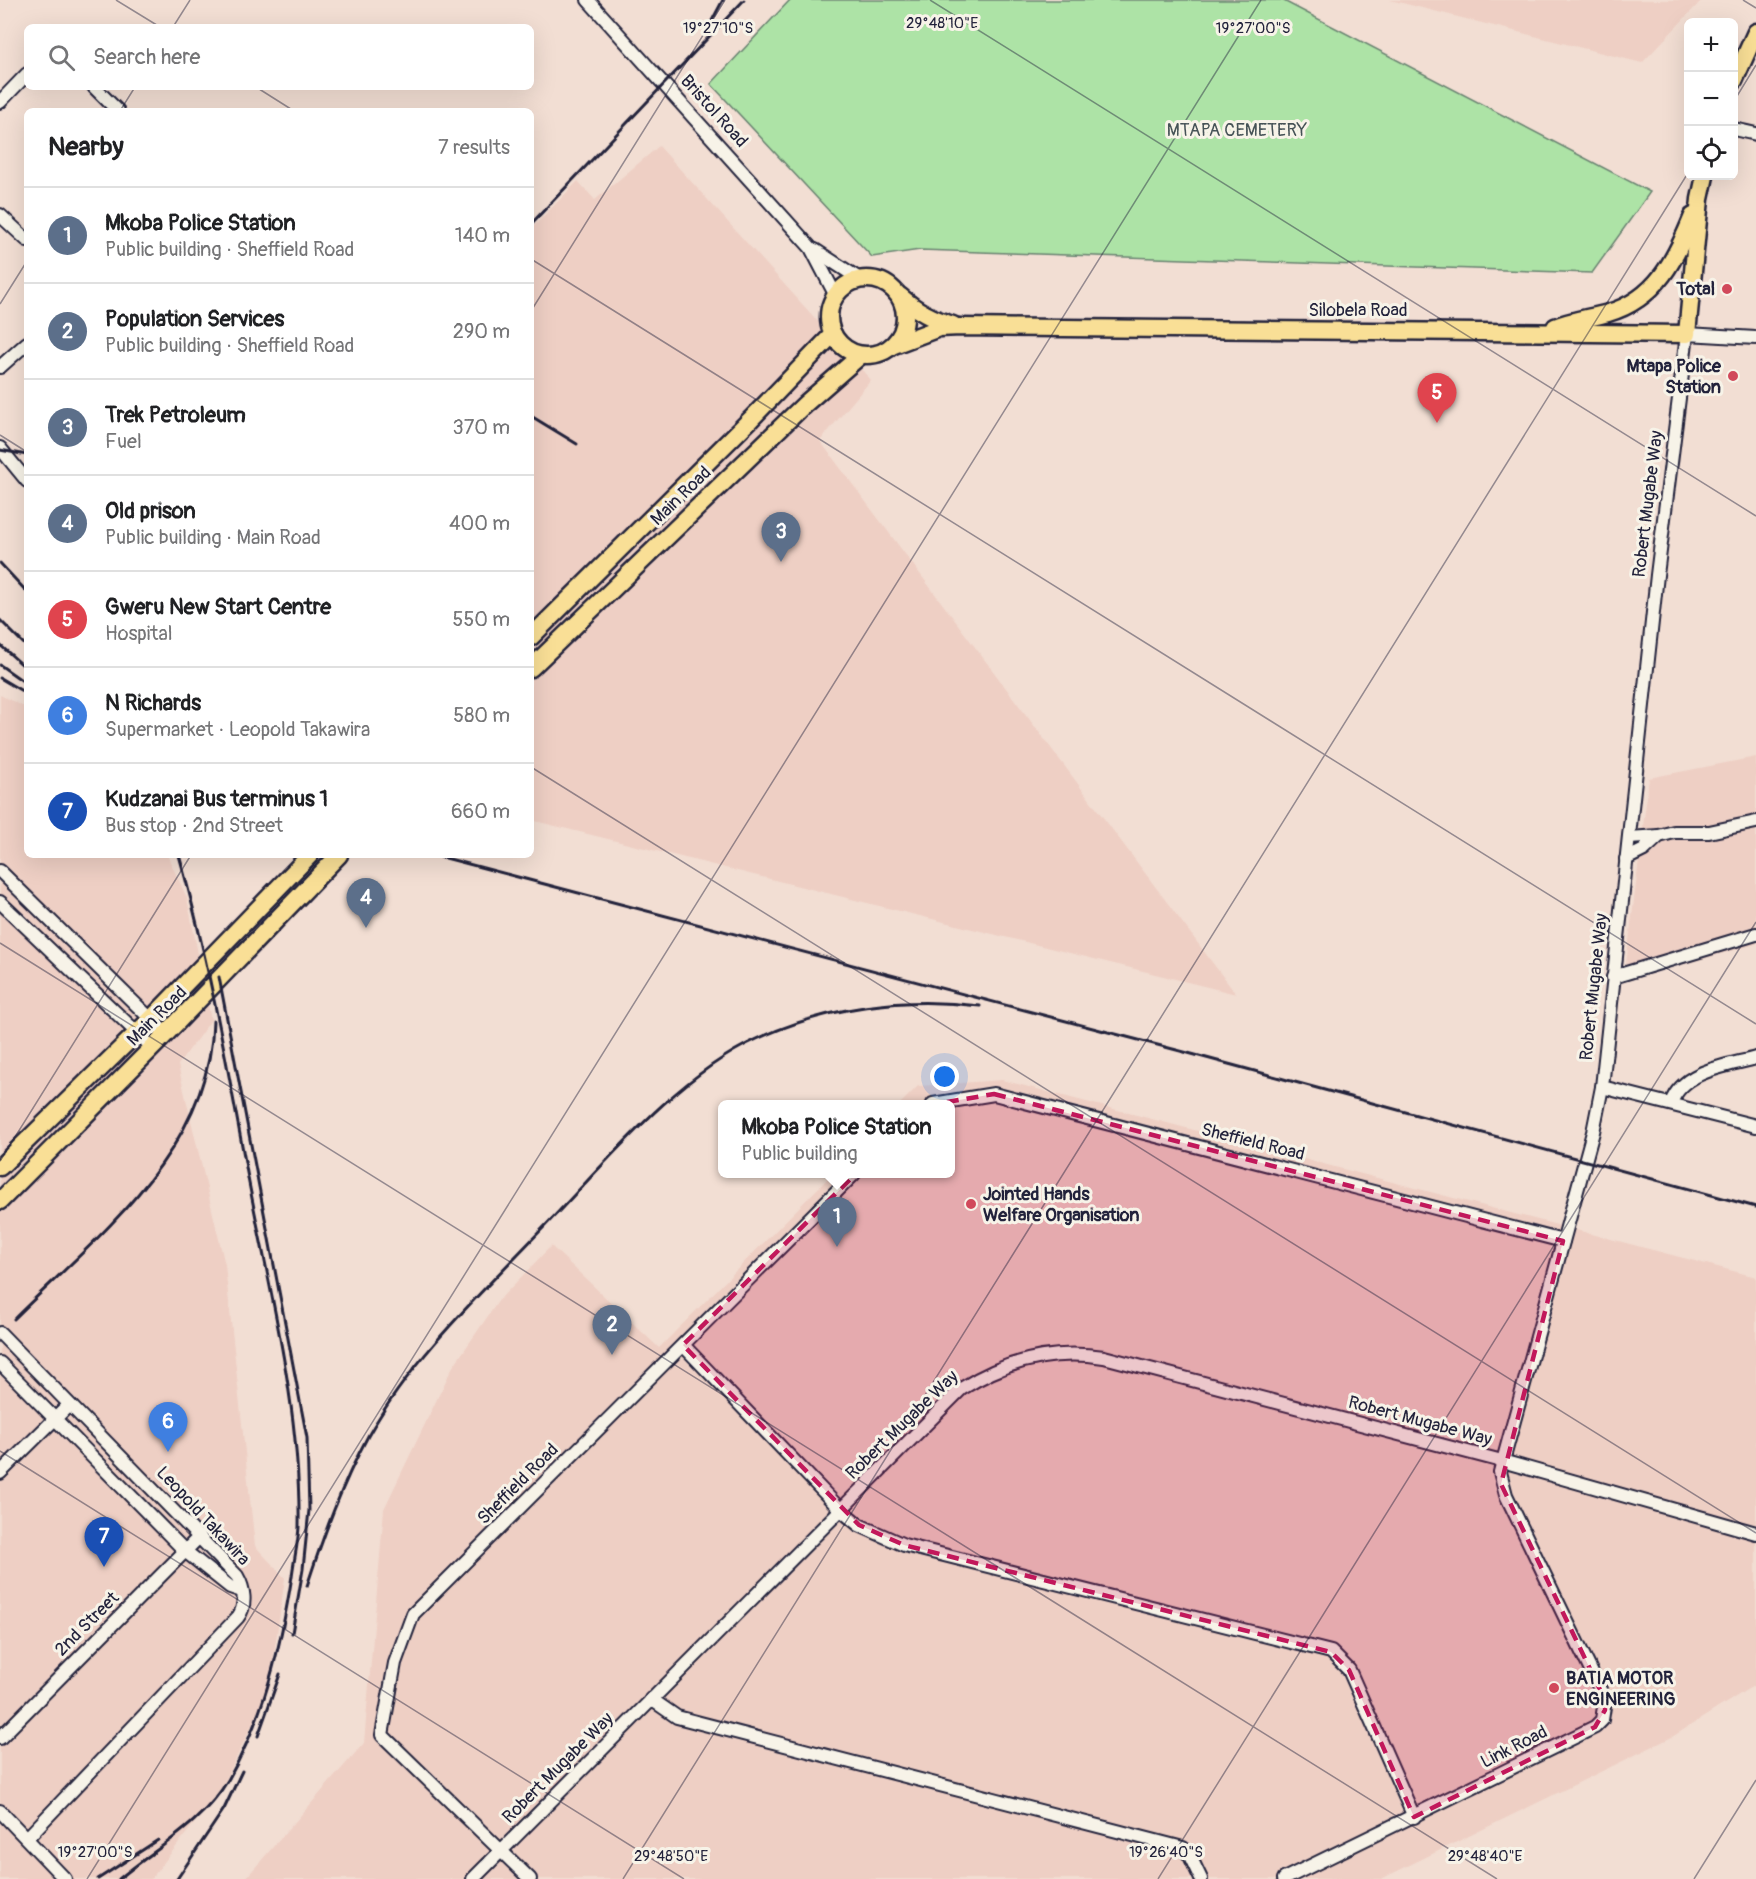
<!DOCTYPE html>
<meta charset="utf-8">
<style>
:root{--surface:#fff;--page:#f2f2f2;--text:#202124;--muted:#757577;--line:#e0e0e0;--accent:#d1495b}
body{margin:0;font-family:Pangolin,sans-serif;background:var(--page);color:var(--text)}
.controls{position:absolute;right:18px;top:18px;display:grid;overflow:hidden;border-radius:9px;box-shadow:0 6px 24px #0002}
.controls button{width:54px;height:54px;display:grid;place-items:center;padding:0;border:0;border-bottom:2px solid var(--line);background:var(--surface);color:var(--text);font:30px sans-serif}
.you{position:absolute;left:945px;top:1077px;width:21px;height:21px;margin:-15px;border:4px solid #fff;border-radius:50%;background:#1a73e8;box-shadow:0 0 0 9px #1a73e833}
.badge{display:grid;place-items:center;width:39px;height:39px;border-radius:50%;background:var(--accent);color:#fff;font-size:20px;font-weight:700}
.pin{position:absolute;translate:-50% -50px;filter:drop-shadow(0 2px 3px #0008)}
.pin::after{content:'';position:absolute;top:32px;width:21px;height:18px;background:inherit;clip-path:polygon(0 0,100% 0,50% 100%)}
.popup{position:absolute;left:718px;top:1100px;width:237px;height:78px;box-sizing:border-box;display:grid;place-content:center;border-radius:9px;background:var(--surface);filter:drop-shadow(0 2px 4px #0005);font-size:20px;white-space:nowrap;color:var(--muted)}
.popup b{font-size:22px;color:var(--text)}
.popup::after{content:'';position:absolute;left:50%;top:100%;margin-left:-12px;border:12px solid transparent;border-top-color:var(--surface)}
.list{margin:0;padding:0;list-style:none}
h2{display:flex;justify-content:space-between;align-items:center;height:78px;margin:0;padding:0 24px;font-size:26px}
h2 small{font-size:20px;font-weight:400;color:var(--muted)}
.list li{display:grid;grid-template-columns:39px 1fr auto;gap:18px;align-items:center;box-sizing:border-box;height:96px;padding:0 24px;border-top:2px solid var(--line)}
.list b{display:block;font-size:22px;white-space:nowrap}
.list p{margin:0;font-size:20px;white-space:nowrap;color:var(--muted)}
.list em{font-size:20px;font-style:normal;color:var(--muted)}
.icon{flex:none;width:33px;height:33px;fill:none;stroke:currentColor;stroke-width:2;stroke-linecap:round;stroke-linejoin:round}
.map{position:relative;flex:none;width:1756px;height:1879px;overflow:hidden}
.search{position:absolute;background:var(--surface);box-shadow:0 6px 24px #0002;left:24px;top:24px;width:510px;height:66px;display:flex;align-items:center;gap:15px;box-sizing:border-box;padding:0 21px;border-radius:9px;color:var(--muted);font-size:22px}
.panel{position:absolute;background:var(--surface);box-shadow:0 6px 24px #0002;left:24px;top:108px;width:510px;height:750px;border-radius:9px}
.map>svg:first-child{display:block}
</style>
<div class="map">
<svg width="1756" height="1879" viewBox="0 0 1756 1879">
<rect width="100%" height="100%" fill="#f2ded3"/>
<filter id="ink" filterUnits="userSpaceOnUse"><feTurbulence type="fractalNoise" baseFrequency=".0167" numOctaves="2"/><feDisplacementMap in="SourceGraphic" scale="12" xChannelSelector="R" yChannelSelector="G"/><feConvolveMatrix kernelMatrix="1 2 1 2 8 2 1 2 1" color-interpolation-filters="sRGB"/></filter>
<g filter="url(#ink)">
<!-- built -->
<g fill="#eecfc4">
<path d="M1390,0h312l-60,63z"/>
<path d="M659,146l212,234 -51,61 416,553 -705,-174v-591l47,-48 17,19z"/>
<path d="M0,695l27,13v147h140l20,43 24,122 -33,45 47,200 30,281 30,32 -16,111 -46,97 -72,93h-151z"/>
<path d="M1756,757v187l-132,37 25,-203z"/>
<path d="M1002,1080l754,197v407l-84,53 -291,142h-1136l119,-136 20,-234 68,-141 47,-68 52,-54 108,102 173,-174h119v-70h-51l18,-18z"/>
</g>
<!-- green -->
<path fill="#ade3a6" stroke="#688270" stroke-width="1.5" d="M790,0h492l368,192 -58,81 -672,-23 -48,7 -161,-173z"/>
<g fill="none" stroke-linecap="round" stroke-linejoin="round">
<!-- minor casing -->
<g stroke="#22223b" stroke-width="16">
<g id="minor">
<path d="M588,0l223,248 25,48"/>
<path d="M94,87l24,24"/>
<path d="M0,102l27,-28"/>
<path d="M1734,129l22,5"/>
<path d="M0,215l27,25"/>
<path d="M815,250l46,30"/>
<path d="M0,367l27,-24"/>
<path d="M0,448l27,33"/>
<path d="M1629,838l30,-2"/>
<path d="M1626,859l18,-9 15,-14 15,-4h35l47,-10"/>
<path d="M0,871l166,163"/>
<path d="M0,902l153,146"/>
<path d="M1613,977l143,-43"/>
<path d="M1602,1087l154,39"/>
<path d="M1671,1103c12,-33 56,-37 85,-45"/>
<path d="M933,1104l61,-10 569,147"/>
<path d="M0,1333l237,243c7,12 10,29 1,41l-211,221"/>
<path d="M683,1345l158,165 18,15 45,20 427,107 18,18 65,147"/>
<path d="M0,1363l185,188 45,36 12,4"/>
<path d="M0,1473l69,-68"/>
<path d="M651,1699l26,18 506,131 7,8 11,23"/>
<path d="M0,1738l200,-202"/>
<path d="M0,1811l65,68"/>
<path d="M473,1879l488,-490c44,-28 92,-40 143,-32l398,104 254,72"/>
<path d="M530,1879l-148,-144 13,-72 18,-49 441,-440"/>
<path d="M1284,1879l311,-152 7,-7 3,-20 -99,-205 -6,-23 93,-340 9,-45 55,-512 30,-241 69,4"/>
</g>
</g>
<!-- major casing -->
<g stroke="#22223b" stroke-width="21">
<g id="major">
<path d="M1734,81l22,-49"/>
<circle cx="867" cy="317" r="38"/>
<path d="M900,296c17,15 32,23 53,29"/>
<path d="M1555,327c17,-7 35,-9 53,-14 49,-14 68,-55 85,-97"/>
<path d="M894,345l45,-17 21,-1 727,7 13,-135 5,-23"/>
<path d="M531,637l220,-218 82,-85"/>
<path d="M531,668l274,-264 56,-49"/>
<path d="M0,1167l152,-149 158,-163"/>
<path d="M0,1201l158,-159 181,-187"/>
</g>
</g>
<!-- minor -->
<use href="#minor" stroke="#f7f3e8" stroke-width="12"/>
<!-- major -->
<use href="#major" stroke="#f9df96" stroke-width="16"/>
<!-- rail -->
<g stroke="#22223b" stroke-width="3">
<path d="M706,32l17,-32"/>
<path d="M531,224l213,-224"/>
<path d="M531,416l46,28"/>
<path d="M0,450l27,5"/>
<path d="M0,563l27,29"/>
<path d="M0,620l27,27"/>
<path d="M0,645l27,24"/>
<path d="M0,665l27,19"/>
<path d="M0,678l27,16"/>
<path d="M434,855l754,198 568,154"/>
<path d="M219,977l88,461 2,72 -6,59 -11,64"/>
<path d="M14,1319c83,-83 197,-169 199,-298"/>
<path d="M307,1586c17,-52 35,-102 61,-150 45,-79 113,-143 175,-208 61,-63 133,-152 214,-189 69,-32 147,-43 223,-33"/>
<path d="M258,1736l22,-62"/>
<path d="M98,1879l60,-39"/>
<path d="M119,1879c37,-31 84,-56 109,-99 36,-62 53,-135 64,-204 2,-16 6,-33 7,-49 2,-117 -29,-235 -51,-349 -20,-108 -39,-217 -69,-323"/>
<path d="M177,1879l47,-70 18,-38"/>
</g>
</g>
</g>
<!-- marked area -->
<path fill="#c2185b" fill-opacity="0.2" stroke="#c2185b" stroke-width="4.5" stroke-dasharray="12 8" stroke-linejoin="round" d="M994,1094l569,147 -62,243 104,216v10l-10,17 -181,90 -65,-147 -18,-18 -427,-107 -45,-20 -176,-180 241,-239z"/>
<!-- ticks -->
<path fill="none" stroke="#22223b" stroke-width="1.5" stroke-opacity="0.45" d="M116,0l44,27M930,0l826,516M1743,0l13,8M173,27l17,-27M256,87l38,24M1734,101l22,-36M120,111l15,-24M531,259l1225,765M0,304l27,-43M531,311l194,-311M0,435l27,17M531,767l1225,766M0,943l1497,936M0,1161l191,-306M0,1451l684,428M87,1879l1174,-1879M623,1879l1065,-1706M1158,1879l598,-957M1694,1879l62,-99"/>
<!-- markers -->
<g fill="#d1495b" stroke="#f7f3e8" stroke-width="2">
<circle cx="1727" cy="289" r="6"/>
<circle cx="1733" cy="376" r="6"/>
<circle cx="971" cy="1204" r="6"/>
<circle cx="1554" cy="1688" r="6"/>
</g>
<g text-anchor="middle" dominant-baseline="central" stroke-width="6" stroke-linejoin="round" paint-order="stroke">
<!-- street labels -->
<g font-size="18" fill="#22223b" stroke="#f7f3e8">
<text transform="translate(714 111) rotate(48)">Bristol Road</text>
<text x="1358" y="310">Silobela Road</text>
<text transform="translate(681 496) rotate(-44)">Main Road</text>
<text transform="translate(1648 504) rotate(-83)">Robert Mugabe Way</text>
<text transform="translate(1594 987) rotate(-84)">Robert Mugabe Way</text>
<text transform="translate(157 1016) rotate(-45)">Main Road</text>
<text transform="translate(1253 1142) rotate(14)">Sheffield Road</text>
<text transform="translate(1420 1421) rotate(15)">Robert Mugabe Way</text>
<text transform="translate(902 1425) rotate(-44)">Robert Mugabe Way</text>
<text transform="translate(518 1484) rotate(-45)">Sheffield Road</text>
<text transform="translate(203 1516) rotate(47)">Leopold Takawira</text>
<text transform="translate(87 1624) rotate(-45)">2nd Street</text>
<text transform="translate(1514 1747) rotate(-27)">Link Road</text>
<text transform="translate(558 1768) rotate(-45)">Robert Mugabe Way</text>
</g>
<!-- park labels -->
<g font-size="18" fill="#455256" stroke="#f7f3e8">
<text x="1237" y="130">MTAPA CEMETERY</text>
</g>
<!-- poi labels -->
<g font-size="18" font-weight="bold" fill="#22223b" stroke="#f7f3e8" text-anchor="end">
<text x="1715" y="289">Total</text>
<text x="1721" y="366">Mtapa Police<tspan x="1721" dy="21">Station</tspan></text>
<text x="983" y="1194" text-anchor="start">Jointed Hands<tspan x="983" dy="21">Welfare Organisation</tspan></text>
<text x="1566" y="1678" text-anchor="start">BATIA MOTOR<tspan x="1566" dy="21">ENGINEERING</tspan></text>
</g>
</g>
<g font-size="15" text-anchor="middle" fill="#22223b" stroke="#f7f3e8" stroke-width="6" stroke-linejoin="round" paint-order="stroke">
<text x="942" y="28">29°48'10"E</text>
<text x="718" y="33">19°27'10"S</text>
<text x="1253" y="33">19°27'00"S</text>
<text x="95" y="1857">19°27'00"S</text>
<text x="1166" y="1857">19°26'40"S</text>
<text x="671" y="1861">29°48'50"E</text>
<text x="1485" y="1861">29°48'40"E</text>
</g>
</svg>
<div class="controls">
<button>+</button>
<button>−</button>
<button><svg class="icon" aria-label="locate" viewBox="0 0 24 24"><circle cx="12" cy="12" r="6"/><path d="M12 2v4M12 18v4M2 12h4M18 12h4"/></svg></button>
</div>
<div class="you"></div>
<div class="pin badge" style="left:837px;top:1247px;background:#5c6f8a">1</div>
<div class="popup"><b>Mkoba Police Station</b>Public building</div>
<div class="pin badge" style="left:612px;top:1355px;background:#5c6f8a">2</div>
<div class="pin badge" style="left:781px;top:562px;background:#5c6f8a">3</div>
<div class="pin badge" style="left:366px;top:928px;background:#5c6f8a">4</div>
<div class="pin badge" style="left:1437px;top:423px;background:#e0444e">5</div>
<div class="pin badge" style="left:168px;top:1452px;background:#3f7fe0">6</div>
<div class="pin badge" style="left:104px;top:1567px;background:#1a4fb4">7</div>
<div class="search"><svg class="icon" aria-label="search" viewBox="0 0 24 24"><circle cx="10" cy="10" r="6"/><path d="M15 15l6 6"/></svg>Search here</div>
<section class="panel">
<h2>Nearby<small>7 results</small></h2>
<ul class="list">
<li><span class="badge" style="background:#5c6f8a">1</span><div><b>Mkoba Police Station</b><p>Public building · Sheffield Road</p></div><em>140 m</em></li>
<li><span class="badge" style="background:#5c6f8a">2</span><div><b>Population Services</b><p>Public building · Sheffield Road</p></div><em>290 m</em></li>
<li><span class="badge" style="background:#5c6f8a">3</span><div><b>Trek Petroleum</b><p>Fuel</p></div><em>370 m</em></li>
<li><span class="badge" style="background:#5c6f8a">4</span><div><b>Old prison</b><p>Public building · Main Road</p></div><em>400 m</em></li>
<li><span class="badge" style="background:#e0444e">5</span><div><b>Gweru New Start Centre</b><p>Hospital</p></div><em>550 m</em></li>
<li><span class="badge" style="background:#3f7fe0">6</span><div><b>N Richards</b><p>Supermarket · Leopold Takawira</p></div><em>580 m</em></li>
<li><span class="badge" style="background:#1a4fb4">7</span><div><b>Kudzanai Bus terminus 1</b><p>Bus stop · 2nd Street</p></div><em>660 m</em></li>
</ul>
</section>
</div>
